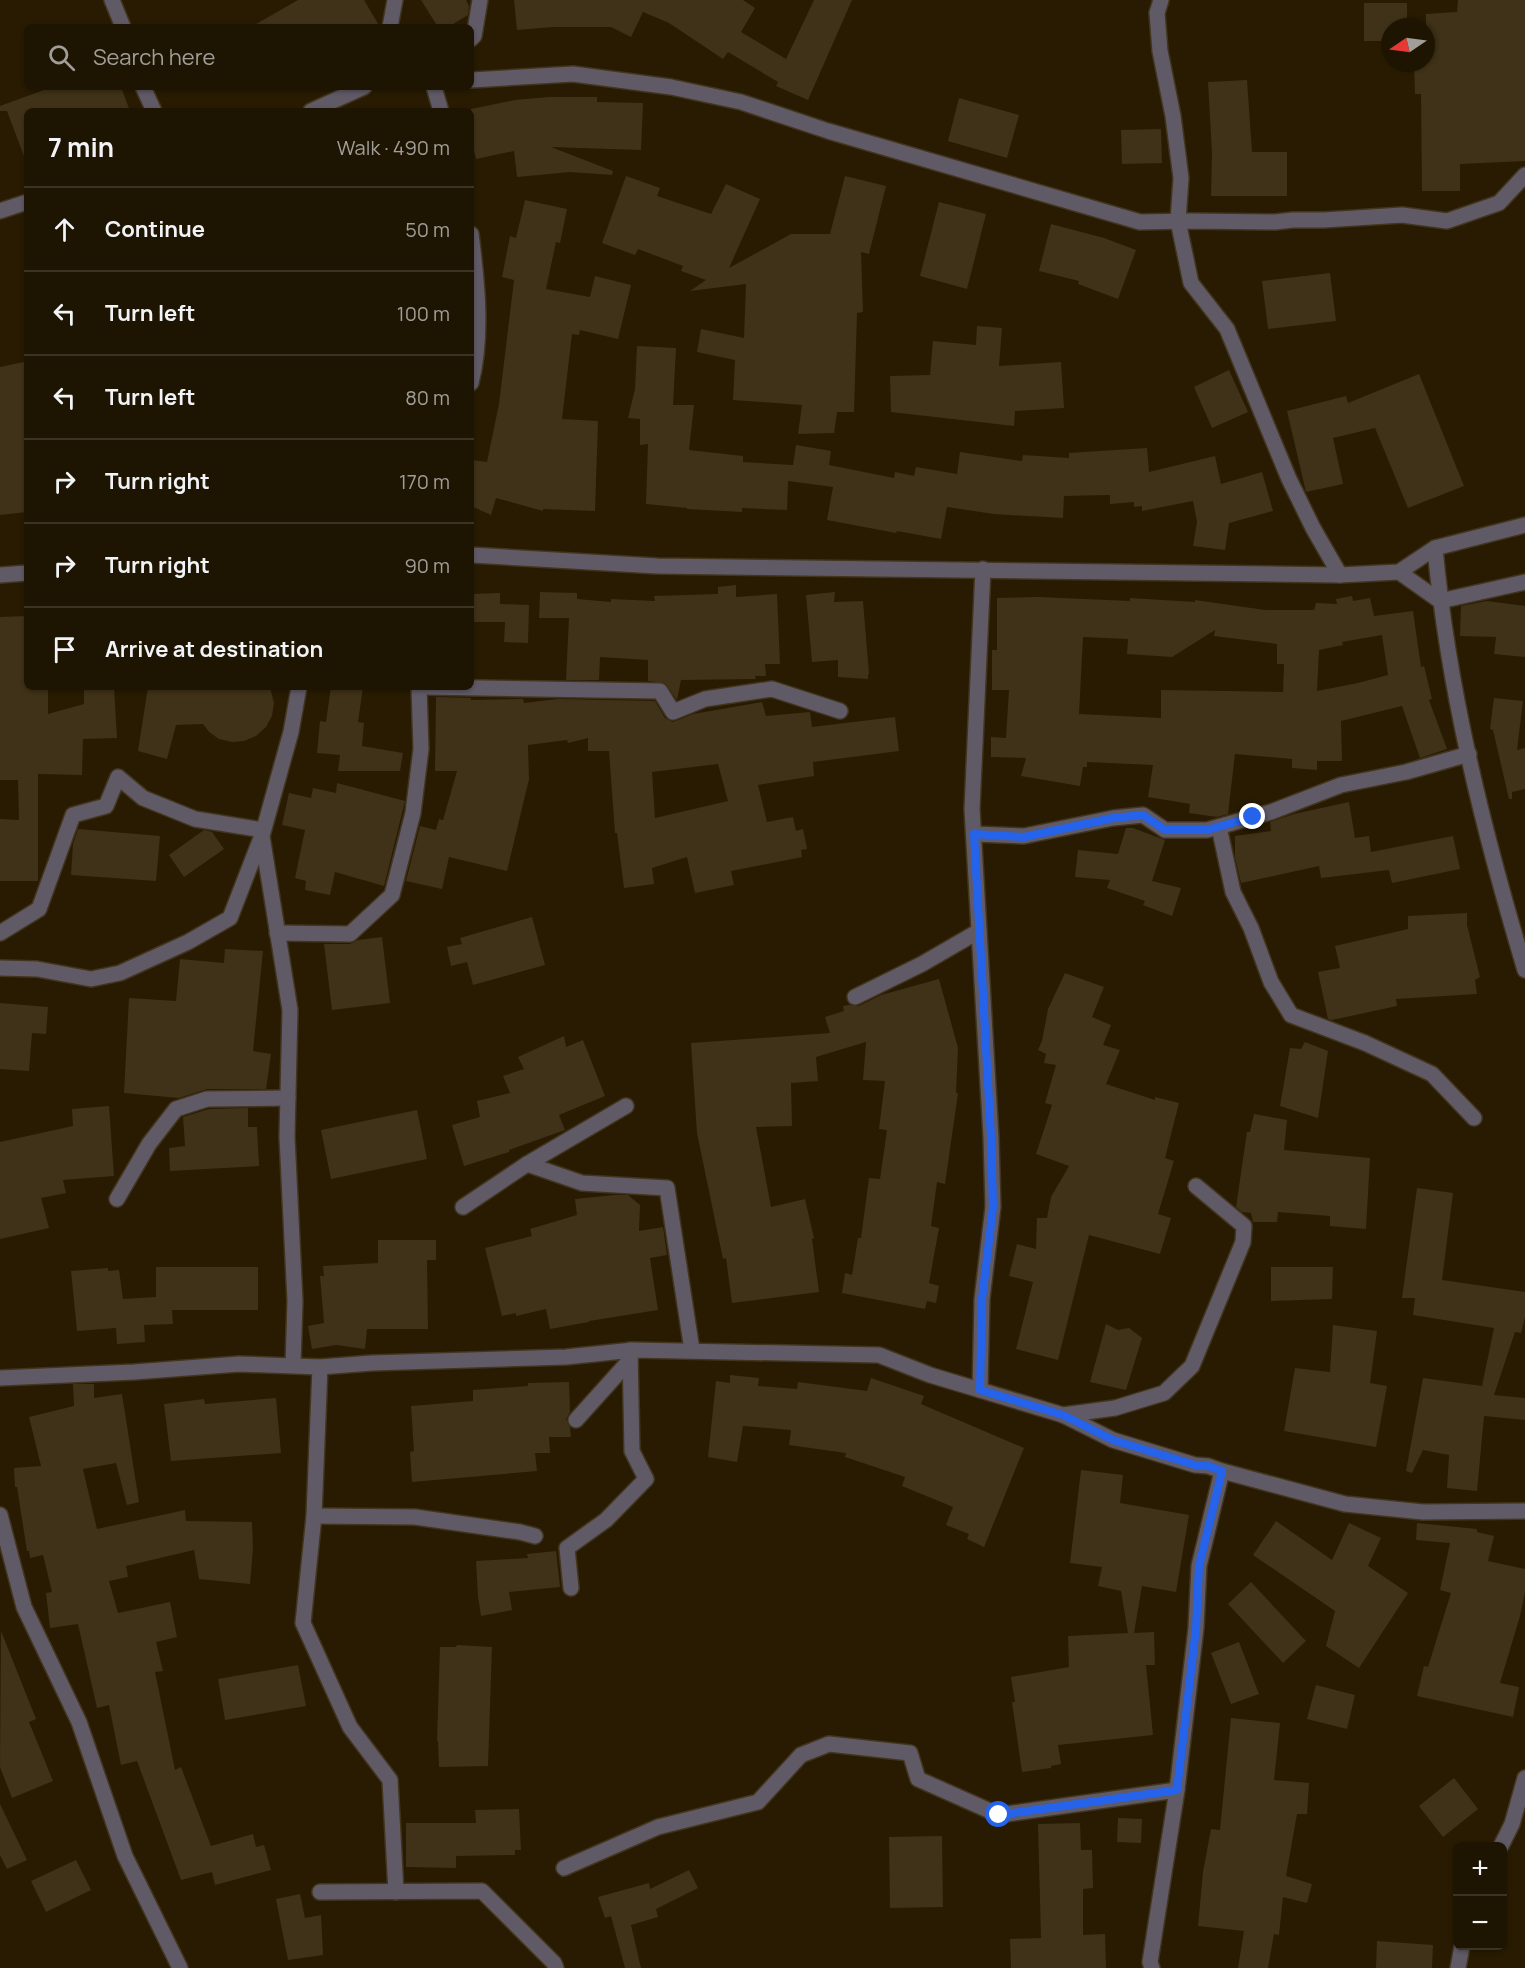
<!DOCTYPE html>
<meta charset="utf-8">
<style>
:root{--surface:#1e1402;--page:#261d0c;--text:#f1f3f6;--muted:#a19e99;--line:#3c3324}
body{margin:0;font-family:Manrope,sans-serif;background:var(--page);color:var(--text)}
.controls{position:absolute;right:18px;bottom:18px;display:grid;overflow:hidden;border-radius:9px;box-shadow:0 2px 4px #0004}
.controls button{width:54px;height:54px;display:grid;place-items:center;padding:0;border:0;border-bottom:2px solid var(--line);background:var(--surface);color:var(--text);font:30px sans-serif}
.compass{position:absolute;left:1381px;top:18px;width:54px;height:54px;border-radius:50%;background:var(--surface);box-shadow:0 2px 4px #0004;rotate:257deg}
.stop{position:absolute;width:18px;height:18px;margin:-14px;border:4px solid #2563eb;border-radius:50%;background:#fff}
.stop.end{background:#2563eb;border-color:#fff;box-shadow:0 2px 6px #0008}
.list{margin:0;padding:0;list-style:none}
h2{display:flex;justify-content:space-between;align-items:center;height:78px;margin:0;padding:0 24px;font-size:26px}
h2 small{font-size:20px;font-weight:400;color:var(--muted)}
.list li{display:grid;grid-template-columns:39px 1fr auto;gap:18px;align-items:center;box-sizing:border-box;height:84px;padding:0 24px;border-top:2px solid var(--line)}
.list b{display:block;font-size:22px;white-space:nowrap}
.list em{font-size:20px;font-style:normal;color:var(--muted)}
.icon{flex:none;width:33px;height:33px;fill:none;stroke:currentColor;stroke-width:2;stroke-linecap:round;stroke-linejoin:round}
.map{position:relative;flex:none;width:1525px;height:1968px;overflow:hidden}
.search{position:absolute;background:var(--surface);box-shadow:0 2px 4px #0004;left:24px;top:24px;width:450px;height:66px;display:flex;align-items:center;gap:15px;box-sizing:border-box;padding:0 21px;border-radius:9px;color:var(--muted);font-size:22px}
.panel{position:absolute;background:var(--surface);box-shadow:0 2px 4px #0004;left:24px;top:108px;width:450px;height:582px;border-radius:9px}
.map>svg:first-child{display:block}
</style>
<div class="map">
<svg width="1525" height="1968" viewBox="0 0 1525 1968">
<rect width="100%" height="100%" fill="#281b02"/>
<!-- building -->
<g fill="#3f3218" fill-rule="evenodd">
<path d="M298,0h66l16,27h-129z"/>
<path d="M421,0h45l3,6 -1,9 -20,12h-10z"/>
<path d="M514,0h229l12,8 -14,24 45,27 28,-59h38l-44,100 -32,-14 2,-4 -50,-30 -5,7 -54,-36 -26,-11 -12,25 -20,-10h-58l-36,3z"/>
<path d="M1458,0h67v161l-65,3v27h-38l-1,-97h-6l-1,-31h12v-49l31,-2z"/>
<path d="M1364,3h43v24h-17v14h-26z"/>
<path d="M1247,80l5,72h35v44h-76l1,-43 -4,-71z"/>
<path d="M52,87h69l9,24h-103v48h-2l-18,-48h-7v-5z"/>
<path d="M549,97h48v5l46,1 -2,47 -90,-3 62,24 -1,4 -42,-3 -53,5 -3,-26 -38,8 -5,-21v-29l44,-9z"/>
<path d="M959,98l60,17 -12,43 -59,-17z"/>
<path d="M1161,129l1,34 -40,1 -1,-34z"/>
<path d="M626,176l34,12 -3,8 54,18 15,-30 34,15 -31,69 62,-34h39l15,-58 41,10 -17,68 -8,-2 2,60 -6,1 -3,99h-17l-3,21 -36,1 4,-29 -69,-5 2,-40 -38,-8 4,-23 43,9 2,-54 -56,7 16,-11 -25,-9 2,-5 -45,-17 -3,6 -33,-12z"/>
<path d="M525,200l42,9 -7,34 -4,-1 -10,47 44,8 5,-21 36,9 -13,54 -38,-9 -1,5 -7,-1 -10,85 36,2 -3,90 -52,-2v2l-47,-13 -5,17 -20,-9v-46l16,2 12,-58 15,-124 -12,-3 8,-41 6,2z"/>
<path d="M939,202l47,12 -19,75 -47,-13z"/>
<path d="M1051,224l53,14 32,12 -18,49 -40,-15 1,-3 -40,-10z"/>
<path d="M1330,273l6,48 -68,8 -6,-48z"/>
<path d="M977,326l25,2 -3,38 62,-4 3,46 -49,3 -1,15 -123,-14 -1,-36 40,-1 3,-34 43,4z"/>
<path d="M637,346l39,2 -3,57h21l-5,45 54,6v6l50,3 3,-20 35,6 -2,14 65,13 1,-6 19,4 2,-9 41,7 3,-22 62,9 1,-6 46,3v-5l78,-5 2,24 66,-16 6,28 41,-12 11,39 -44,12 -4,27 -32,-4 4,-24 -4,-21 -51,10v-5l-8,1v-5l-24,2v-9l-46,1 -1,22 -69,-4 -47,-7 -6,32 -44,-8 -1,2 -69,-13 6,-33 -45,-6 -1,29 -45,-2v4l-55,-3v-1l-41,-4 2,-60 -8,1v-26l-12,-1 7,-29z"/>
<path d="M24,362l3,12v138l-27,3v-148z"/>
<path d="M1229,370l19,42 -36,16 -18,-41z"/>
<path d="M1419,374l45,112 -56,22 -33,-80 -42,10 10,46 -37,8 -19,-81 59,-15 2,7z"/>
<path d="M736,585v12l41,-3 3,70h-15l1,12h-11l1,3 -75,1 -4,20 -12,-17 -17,-2v-21l-48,-3 -1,23h-33l3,-62h-30l1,-26 37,1v6l34,3v-3l44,2 -1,-5 64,-2v-7z"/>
<path d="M835,592l-1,10 29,-1 6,73h-1v5l-30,-2v-17l-26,2 -6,-67z"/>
<path d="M500,593v11l29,1 -1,38 -24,-1 1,-20h-34v-28z"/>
<path d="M1352,596l1,5 17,-3 4,18 39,-5 8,56 3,-1 8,33 -3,1 18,49 -27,9 -18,-52 -61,15 1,40h-25v9l-25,-2v-9l-57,-5 -7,60 -11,3 -28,-4 1,-9 -42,-7 5,-32 -66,-3v5h-4l-3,19 -59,-10 5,-18 -35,-1v-20l15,1 3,-48h-17v-40h5v-52l42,-1 91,4v-3l65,4v-2l70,10h49l2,-7 21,1 -1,-5zM1215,630l-1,6 63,8v20h7l-1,28 -122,-2v28l-82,-4 4,-77 45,2 -1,15 45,3zM1382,635l6,40 -30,8 -41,8 2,-41 24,-5 -1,-3z"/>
<path d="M1487,601l38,5v51l-31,-3 2,-17 -36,-1 1,-30z"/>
<path d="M27,616v71h21v27l36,-10v-17h30l3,51 -34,1 -1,36 -44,-1v107h-38v-62l19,1 -1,-40h-18v-163z"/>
<path d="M148,687h122l4,16 -2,13 -6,11 -10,9 -12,5 -12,1 -13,-3 -10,-7 -6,-8 -27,1 -9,34 -29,-8z"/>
<path d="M331,687h32l-5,35 6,1 -2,23 41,7 -3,18h-62l2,-16 -23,-2 3,-32 6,1z"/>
<path d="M436,697l35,1v2l52,-1 1,4 34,-4 97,2 10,17 8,4 20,-8 69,-12 4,14 44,-4 2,15 83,-10 4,34 -86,11 1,14 -56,9 9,37 26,-5 3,14 7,-2 4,20 -6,1 1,7 -71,14 3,14 -39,8 -8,-36 -35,11 2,16 -30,4 -7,-55h-2l-6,-82h-21v-13l-20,5 -1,-3 -39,5 1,34 -22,92 -58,-14 -7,32 -36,-8 14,-55 16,4 3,-11 4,1 14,-49h-22zM718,764l10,37 -73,17 -3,-46z"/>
<path d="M1494,698l29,3 -6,49 8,-2v41l-13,3v7h-3l-16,-69 -3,-1z"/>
<path d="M337,783l68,18 -21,85 -49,-14 -5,23 -25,-5 1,-9 -11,-3 10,-48 -23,-5 7,-32 22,5 2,-10 23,5z"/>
<path d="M1349,802l6,36 14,-2 2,16 82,-16 7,33 -68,14 -3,-13 -68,8 -2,-12 -78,17 -6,-26v-21l36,-5 -1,-9 24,-8z"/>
<path d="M1126,828h7l32,12 -13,41 29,7 -9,28 -29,-11 2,-4 -38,-13 3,-8 -35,-3 3,-27 40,4z"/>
<path d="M78,829l82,7 -4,45 -85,-6 2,-31z"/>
<path d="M204,830l8,2 12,17 -40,28 -15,-22z"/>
<path d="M1467,913v12l13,52 -5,3 2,14 -81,5 1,7 -65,14 -4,-1 -10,-47 22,-4 -5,-22 73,-17v-13z"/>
<path d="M532,917l13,48 -72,20 -6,-23 -16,4 -4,-19 15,-3 -2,-6z"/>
<path d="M382,937l8,66 -58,7 -8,-66h26l8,-4z"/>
<path d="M225,949l38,2 -10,100 18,3 -5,35h-59l-28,9 -55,-5 5,-95 47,3 4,-42 44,4z"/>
<path d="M1065,973l39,14 -12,30 19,8 -8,20 17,5 -14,34 49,16v-3l24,6 -14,55 9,3 -16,53 13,4 -11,36 -71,-19 -31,125 -42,-11 17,-67 -24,-6 8,-32 19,5 1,-31h10l4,-21 18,-31 -33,-12 16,-49 -7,-2 11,-38 -12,-2 2,-9 -8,-4 4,-9 6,-32z"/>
<path d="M939,979l19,69 -2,45h2l-13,91 -8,-2 -6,44 8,2 -10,55 10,3 -3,17 -9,-2 -2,8 -83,-16 3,-20 7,2 6,-37h3l8,-60 11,1 7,-49 -8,-1 6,-48 -22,-1 3,-38 -50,15 2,24 -27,2 1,43 -36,1 15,80 34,-8 9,39 -2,1 7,53 -87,11 -6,-45 -3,1 -26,-126 -6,-90 139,-10 -5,-16 19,-6 -1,-5 6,-1 10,1 22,-11z"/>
<path d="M0,1003l48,4 -2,27 -14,-1 -3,38 -29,-2z"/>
<path d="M564,1036l2,11 17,-7 22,56 -46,19 6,15 -56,20v2l-45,14 -12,-41 28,-8 -3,-16 33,-8 -7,-17 21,-7 -6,-12z"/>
<path d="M1305,1042l23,9 -10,67 -38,-12 10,-58 11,1z"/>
<path d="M109,1106l5,70 -51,4 3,13 -25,5 8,30 -49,11v-97l73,-16 -1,-17z"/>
<path d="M248,1108v19h9l2,39 -89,5 -1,-23 16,-2 -2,-29 26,-8z"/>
<path d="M417,1110l10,49 -96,20 -10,-49z"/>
<path d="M1254,1114l33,6 -3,30 86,8 -4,71 -36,-3v-10l-52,-4 -1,10h-24l-2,-9 -9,-1 -6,-5 11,-75h3z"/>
<path d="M1417,1188l36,5 -11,87 83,12v25l-4,16 -6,-1 -21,63 31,3v22l-41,-4 -7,75 -30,-3 2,-33 -26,-5 -11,23 -6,-2 17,-93 59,8 12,-58 -81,-13 2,-17h-13z"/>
<path d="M614,1195h14l12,10 -1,26 24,-4 4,28 -17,3 8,52 -69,11v1l-39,7 -4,-20 -30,7v-3l-14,3 -17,-68 47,-12 -2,-7 47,-14 -2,-16z"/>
<path d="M378,1240h58v20h-9l1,69h-61l-2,20 -29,-4 -24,4 -4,-23 16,-3 -4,-47h4l-1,-10 55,-3z"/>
<path d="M156,1267h102v43h-86l1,14 -29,1 1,17 -28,2 -1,-16 -39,3 -6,-60 37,-3v3l11,-1 4,29 33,-2z"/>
<path d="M1271,1267h62l-1,32 -61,2z"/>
<path d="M1106,1324l12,6 11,-2 13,10 -16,52 -36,-8z"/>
<path d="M1333,1325l44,6 -7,52 17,3 -11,61 -92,-16 11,-63 35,4z"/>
<path d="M730,1375l29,3 -1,8 39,3 1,-7 69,9 4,-13 53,18 -3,8 103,44 -40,99 -17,-8 2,-5 -23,-9 7,-18 -51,-21 3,-9 -60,-20 1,-4 -57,-8 2,-15 -48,-4 -6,36 -29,-5 8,-76 14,2z"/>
<path d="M569,1382l1,30 -4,7 4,9 1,9h-22l1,16h-15l2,18 -125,11 -2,-30 4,-1 -3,-45 62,-5v-11l55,-4v-3z"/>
<path d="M73,1384h21v14l28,-4 17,108 -12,3 -11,-42 -33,6 14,60 88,-19 1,11 66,1 1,26 -3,36 -51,-5 -5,-29 -68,16 2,11 -19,4 9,32 52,-11 7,35 -21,5 7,29 -8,1 20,98 6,-3 30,79 42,-12 3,13 8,-2 7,25 -56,15 -3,-13 -31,8 -44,-119 -16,4 -12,-60 -12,3 -19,-84 -28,4 -4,-35 6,-1 -9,-37 -13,3 -1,-7h-2l-10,-64h-2l-1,-19 27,-2 -12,-49 45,-11z"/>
<path d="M276,1398l5,55 -110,8 -7,-57 40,-5 1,5z"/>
<path d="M1081,1470l42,5 -3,28 69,12 -13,77 -34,-6 -8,47 20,-1 1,33h-9l7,70 -95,10 3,19 -10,2v2l-29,4 -10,-70h3l-4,-25 58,-10 -1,-31 60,-3 -7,-42 -23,-5 4,-19 -32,-4z"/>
<path d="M1276,1521l56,39 17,-37 32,15 -13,28 40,27 -49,75 -33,-22 9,-35 -82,-56z"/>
<path d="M1417,1523l60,6v3l17,4 -6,25 37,8v23l-5,24 -20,67 19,4 -6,30 -96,-21 7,-30 4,1 23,-74 -11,-3 10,-47 -34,-3z"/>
<path d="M556,1551l4,36 -51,5 3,18 -31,6 -3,-20 -2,-35 52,-3 -1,-4z"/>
<path d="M1251,1582l55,59 -23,22 -55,-59z"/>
<path d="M1,1631l35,88 -7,3 24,59 -41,17 -12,-31z"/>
<path d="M1239,1642l20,52 -28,10 -20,-51z"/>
<path d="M457,1645l35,2 -4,119 -49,1 -1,-26h-1l3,-94h16z"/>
<path d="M298,1665l8,41 -81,14 -7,-41z"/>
<path d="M1316,1685l39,10 -8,34 -40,-10z"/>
<path d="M1231,1718l49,5 -6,57 35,3 -2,31h-10l-11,62 26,8 -5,19 -24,-6 -4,38 -5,-1 -6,34h-30l6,-37 -46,-5 5,-54 8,-43 9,1z"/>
<path d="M1454,1778l24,31 -35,28 -24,-31z"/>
<path d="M0,1804l27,56 -20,9 -7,-14z"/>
<path d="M519,1809l2,41h-6v5l-59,1v12l-50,-1v-44h70l-1,-13z"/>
<path d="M1118,1818l24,1 -1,24 -24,-1z"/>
<path d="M1080,1823l1,27h11l1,38 -10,1v46l22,-1 1,34h-95l-1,-29 31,-1 -3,-114z"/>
<path d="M942,1836l1,71 -53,1 -1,-71z"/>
<path d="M76,1860l15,30 -45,22 -15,-31z"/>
<path d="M689,1870l9,18 -42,21 2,8 -27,8 10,43h-16l-14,-52 -6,2 -7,-21 51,-14 1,6z"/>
<path d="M300,1894l5,24 16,-3 2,40 -35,5 -12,-61z"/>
<path d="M1377,1941l56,4 -1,23h-56z"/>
</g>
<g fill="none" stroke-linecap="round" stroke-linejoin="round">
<!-- street casing -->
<g stroke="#41351d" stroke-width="18">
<g id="street">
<path d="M112,0l11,27"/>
<path d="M1161,0l-4,13 3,38 13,65 8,62 -3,43 13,62 36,46 62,150 24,49 27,47"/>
<path d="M390,27l5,-27"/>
<path d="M471,39l3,-3 6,-36"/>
<path d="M471,80l102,-6 98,13 70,15 87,29 312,91 51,-1 84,1 18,-2h31l78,-5 45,6 52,-18 26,-28"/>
<path d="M143,87l11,24"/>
<path d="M434,87l7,24"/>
<path d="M311,111l53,-24"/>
<path d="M0,211l27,-9"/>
<path d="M471,234c6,47 12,102 0,149"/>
<path d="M1435,548c13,142 49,285 90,422"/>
<path d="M471,555l186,11 683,9 59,-3 36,-24 90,-23"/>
<path d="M1399,572l41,29 85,-19"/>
<path d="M0,575l27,-2"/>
<path d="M426,687l234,4 13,21 32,-13 67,-10 68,22"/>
<path d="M1219,827l14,65 18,36 20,54 20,33 74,28 67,31 42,44"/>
<path d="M974,834l50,2 89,-18 30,-3 22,15h42l64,-18 70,-27 65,-13 63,-18"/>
<path d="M0,933l39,-24 34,-94 33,-9 12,-29 25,21 52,21 68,11"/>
<path d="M277,933l73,1 42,-39 21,-82 8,-64 -2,-62"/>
<path d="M0,968l37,1 54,10 29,-6 68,-31 42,-24 31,-80"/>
<path d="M855,997l67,-33 57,-33"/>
<path d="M527,1164l99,-58"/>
<path d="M117,1199l32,-55 27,-35 31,-10 81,-1"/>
<path d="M463,1207l64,-43 55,19 85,5 25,162"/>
<path d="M293,1365l2,-64 -8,-164 3,-127 -28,-174 29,-104 8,-45"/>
<path d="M320,1367l-6,149 -11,107 47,104 40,53 6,112"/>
<path d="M0,1378l134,-6 105,-8 81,3 52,-4 194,-6 67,-7 246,5 51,20 133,40 50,25 82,25 13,1 14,5 123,33 78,8 102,-1"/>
<path d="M980,1390l2,-91 11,-92 -2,-70 -19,-328 11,-240"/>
<path d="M1063,1415l52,-7 49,-15 28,-27 51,-124 1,-16 -48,-40"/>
<path d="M576,1420l54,-60"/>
<path d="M0,1515l24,92 55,115 46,134 55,112"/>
<path d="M314,1516l101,1 105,15 15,4"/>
<path d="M571,1588l-4,-40 39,-28 40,-41 -14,-28 -2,-101"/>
<path d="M1177,1790l19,-162 3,-62 23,-95"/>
<path d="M1501,1846l11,-22 13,-46"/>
<path d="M564,1868l94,-41 100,-25 43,-47 28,-11 81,9 8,26 81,36 178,-25 -27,172 2,6"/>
<path d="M320,1892l162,-1 72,72 2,5"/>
<path d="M1458,1968l4,-22"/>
</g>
</g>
<!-- street -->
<use href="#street" stroke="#605a67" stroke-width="15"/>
</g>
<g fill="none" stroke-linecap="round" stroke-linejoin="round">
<!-- route -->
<path stroke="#2563eb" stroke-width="8" d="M999,1815l178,-25 19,-162 3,-62 23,-95 -14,-5 -13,-1 -82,-25 -50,-25 -83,-25 2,-91 11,-92 -2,-70 -17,-303 50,3 89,-19 30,-3 22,15h42l46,-13"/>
</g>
</svg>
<div class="controls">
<button>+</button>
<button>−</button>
</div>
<svg class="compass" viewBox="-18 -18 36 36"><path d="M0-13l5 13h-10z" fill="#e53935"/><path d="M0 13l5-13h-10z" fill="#a19e99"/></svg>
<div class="stop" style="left:999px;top:1815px"></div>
<div class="stop end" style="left:1253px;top:817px"></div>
<div class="search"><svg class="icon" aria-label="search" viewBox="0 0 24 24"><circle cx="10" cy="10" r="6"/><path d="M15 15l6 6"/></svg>Search here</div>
<section class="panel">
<h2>7 min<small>Walk · 490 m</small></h2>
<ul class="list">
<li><svg class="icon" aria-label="ahead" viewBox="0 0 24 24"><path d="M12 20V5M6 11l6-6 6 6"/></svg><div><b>Continue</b></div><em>50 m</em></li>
<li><svg class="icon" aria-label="left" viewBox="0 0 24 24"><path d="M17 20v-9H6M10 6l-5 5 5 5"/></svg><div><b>Turn left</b></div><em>100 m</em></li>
<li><svg class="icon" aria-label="left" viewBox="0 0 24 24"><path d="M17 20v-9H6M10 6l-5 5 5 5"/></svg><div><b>Turn left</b></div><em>80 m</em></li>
<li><svg class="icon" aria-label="right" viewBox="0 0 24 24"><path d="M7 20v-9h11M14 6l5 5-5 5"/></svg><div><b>Turn right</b></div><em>170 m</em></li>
<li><svg class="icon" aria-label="right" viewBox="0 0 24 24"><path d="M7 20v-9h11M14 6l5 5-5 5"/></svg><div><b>Turn right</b></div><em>90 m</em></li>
<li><svg class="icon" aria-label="arrive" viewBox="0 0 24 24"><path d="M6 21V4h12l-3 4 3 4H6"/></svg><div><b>Arrive at destination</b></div></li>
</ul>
</section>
</div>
